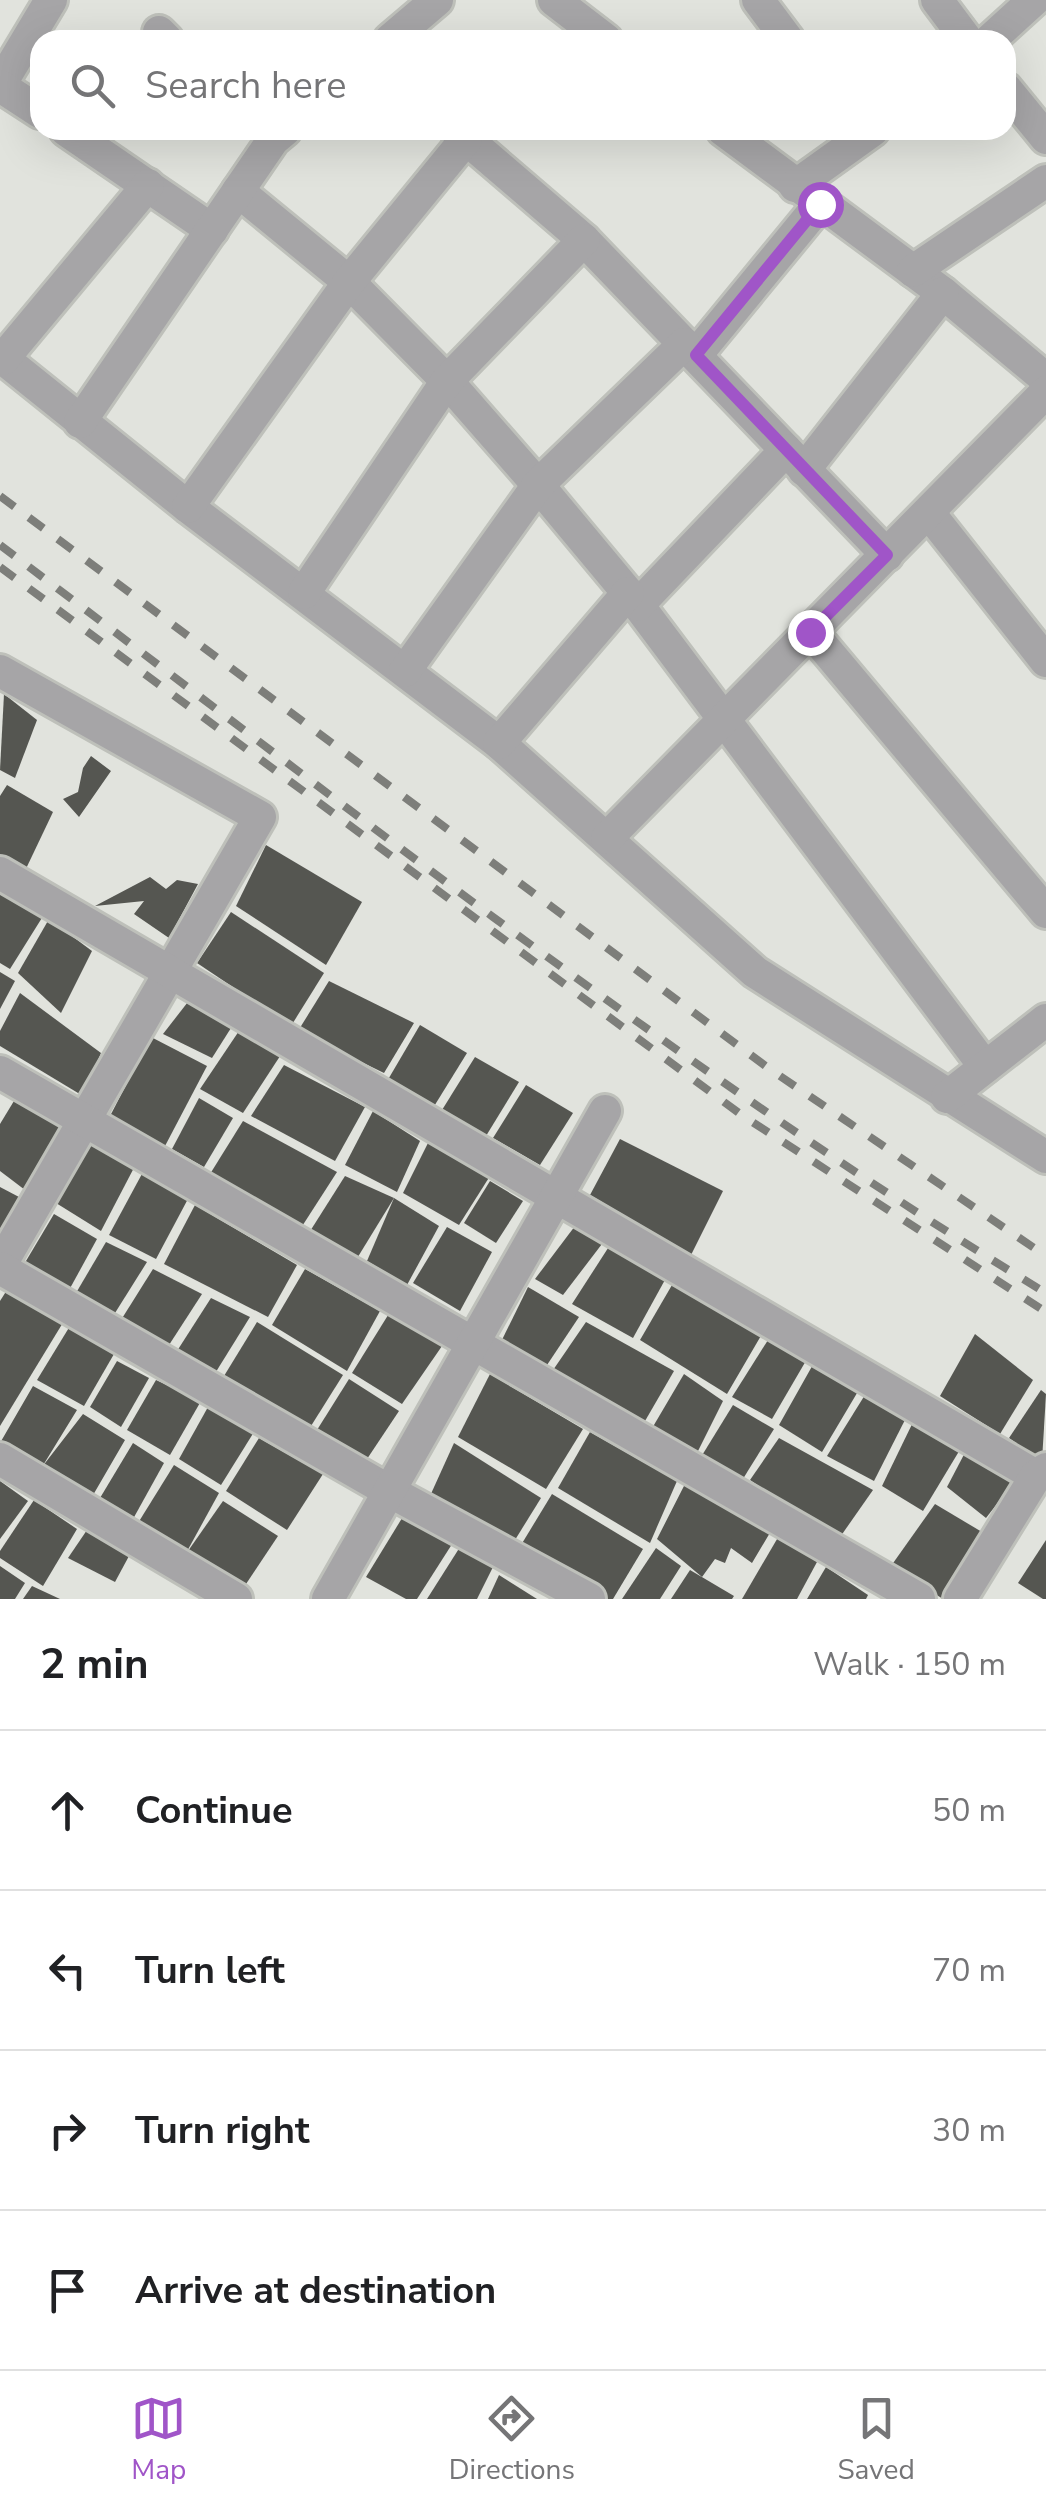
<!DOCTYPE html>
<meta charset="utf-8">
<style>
:root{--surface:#fff;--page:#f6f6f6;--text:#202124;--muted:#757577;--line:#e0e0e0;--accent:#a055c8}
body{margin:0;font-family:"Nunito Sans",sans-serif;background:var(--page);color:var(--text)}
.stop{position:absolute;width:30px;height:30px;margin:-22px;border:8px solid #a055c8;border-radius:50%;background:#fff}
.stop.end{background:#a055c8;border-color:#fff;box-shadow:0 2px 10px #0008}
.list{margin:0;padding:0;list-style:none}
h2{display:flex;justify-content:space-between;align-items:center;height:130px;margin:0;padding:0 40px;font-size:42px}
h2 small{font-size:32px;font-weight:400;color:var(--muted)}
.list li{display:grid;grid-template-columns:65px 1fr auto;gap:30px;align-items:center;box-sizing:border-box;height:160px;padding:0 40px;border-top:2px solid var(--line)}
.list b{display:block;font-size:38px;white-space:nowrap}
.list em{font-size:32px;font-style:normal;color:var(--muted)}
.icon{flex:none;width:55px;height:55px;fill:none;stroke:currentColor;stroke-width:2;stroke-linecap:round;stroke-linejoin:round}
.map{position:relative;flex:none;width:1046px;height:1599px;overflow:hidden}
.search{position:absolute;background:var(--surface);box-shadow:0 10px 40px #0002;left:30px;right:30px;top:30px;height:110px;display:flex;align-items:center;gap:25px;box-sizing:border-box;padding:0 35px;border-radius:30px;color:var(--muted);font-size:38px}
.sheet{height:770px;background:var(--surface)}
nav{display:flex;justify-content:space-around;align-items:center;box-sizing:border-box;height:140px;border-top:2px solid var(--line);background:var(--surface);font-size:28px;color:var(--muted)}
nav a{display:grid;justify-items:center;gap:5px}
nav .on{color:var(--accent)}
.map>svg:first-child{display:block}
</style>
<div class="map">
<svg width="1046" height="1599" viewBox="0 0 1046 1599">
<rect width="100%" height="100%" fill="#e1e3dd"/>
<!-- building -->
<g fill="#555651">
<path d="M4,694l33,26 -22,58 -15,-8z"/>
<path d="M91,756l20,15 -32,46 -16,-18 15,-7 5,-24z"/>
<path d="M7,785l46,27 -30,63 -23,-15v-64z"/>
<path d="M266,845l96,57 -36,63 -90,-59z"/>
<path d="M150,877l16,12 11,-9 21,4 -29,54 -35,-24 10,-13 -49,5z"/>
<path d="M0,887l45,26 -35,56 -10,-6z"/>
<path d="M231,912l93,61 -33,53 -94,-63z"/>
<path d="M49,919l43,32 -31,62 -43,-40z"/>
<path d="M0,972l15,9 -15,28z"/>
<path d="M329,981l85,42 -30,50 -86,-42z"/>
<path d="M20,993l81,60 -18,43 -83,-50v-15z"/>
<path d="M191,998l40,30 -19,30 -49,-24z"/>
<path d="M243,1025l41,25 -41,63 -43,-24z"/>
<path d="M420,1025l47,28 -34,55 -47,-25z"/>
<path d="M151,1037l56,29 -42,80 -56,-28z"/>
<path d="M475,1057l44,25 -33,54 -44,-26z"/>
<path d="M284,1065l81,42 -30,54 -84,-45z"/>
<path d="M526,1085l47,28 -33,52 -47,-27z"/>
<path d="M17,1096l49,30 -37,67 -29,-22v-47z"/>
<path d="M199,1098l34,20 -29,49 -32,-18z"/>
<path d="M373,1111l47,30 -23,51 -52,-27z"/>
<path d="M243,1121l94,51 -38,59 -89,-57z"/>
<path d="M93,1139l44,23 -36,69 -45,-28z"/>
<path d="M430,1139l60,37 -31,49 -56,-32z"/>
<path d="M620,1139l103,52 -32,64 -101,-60z"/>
<path d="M143,1172l46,25 -33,62 -47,-24z"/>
<path d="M345,1176l49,22 -38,62 -49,-24z"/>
<path d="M490,1181l33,20 -27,42 -32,-20z"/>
<path d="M0,1187l19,10 -19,40z"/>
<path d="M394,1198l45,28 -32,59 -40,-24z"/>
<path d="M195,1205l102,60 -29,52 -104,-53z"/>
<path d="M54,1214l43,25 -29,53 -45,-26z"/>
<path d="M575,1226l30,14 -42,55 -28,-16z"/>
<path d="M447,1227l45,25 -32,59 -47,-28z"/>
<path d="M106,1242l41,20 -32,51 -39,-20z"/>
<path d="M610,1245l56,33 -33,60 -61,-34z"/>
<path d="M153,1269l49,25 -33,51 -48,-25z"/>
<path d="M305,1269l75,42 -33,60 -75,-46z"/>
<path d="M672,1285l90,49 -35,60 -87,-54z"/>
<path d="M528,1287l51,30 -38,57 -44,-24z"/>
<path d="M7,1290l57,31 -64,105v-125z"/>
<path d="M211,1298l39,19 -36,58 -37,-24z"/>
<path d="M390,1312l52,34 -40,58 -50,-31z"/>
<path d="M257,1322l86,53 -32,51 -87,-50z"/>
<path d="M586,1322l88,49 -29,50 -94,-48z"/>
<path d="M70,1326l44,28 -30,52 -47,-26z"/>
<path d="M975,1334l58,46 -33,54 -60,-38z"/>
<path d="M768,1340l39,19 -35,60 -40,-22z"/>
<path d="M117,1361l32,17 -28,49 -31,-20z"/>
<path d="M815,1361l48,22 -41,69 -43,-27z"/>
<path d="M490,1374l93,55 -37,60 -88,-52z"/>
<path d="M684,1374l39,27 -29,58 -43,-29z"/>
<path d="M349,1379l50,32 -32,48 -50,-29z"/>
<path d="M156,1380l45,21 -31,54 -43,-25z"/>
<path d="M33,1386l44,24 -35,57 41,-53 42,26 -36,62 -51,-30 -38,-29z"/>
<path d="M868,1390l41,22 -35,69 -47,-25z"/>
<path d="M1041,1390l5,4 -4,67 -33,-23z"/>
<path d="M733,1405l41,24 -33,53 -40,-25z"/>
<path d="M208,1407l46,25 -33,53 -42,-26z"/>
<path d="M916,1416l48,27 -41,68 -41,-25z"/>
<path d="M590,1432l87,49 -27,62 -92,-55z"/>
<path d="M259,1438l64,36 -36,56 -61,-39z"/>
<path d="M779,1438l94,52 -35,50 -88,-60z"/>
<path d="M133,1443l31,20 -31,56 -33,-21z"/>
<path d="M454,1443l87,55 -31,50 -80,-52z"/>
<path d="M969,1445l48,33 -31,40 -39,-31z"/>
<path d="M174,1465l45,28 -34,62 -47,-32z"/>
<path d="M0,1481l28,20 -28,38z"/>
<path d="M685,1484l86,47 -19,32 -21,-15 -6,15 -10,-4 -13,18 -45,-38z"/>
<path d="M552,1494l91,55 -30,50h-16l-79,-49z"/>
<path d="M34,1500l43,29 -34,57 -43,-28v-7z"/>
<path d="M223,1501l55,35 -32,48 -58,-33z"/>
<path d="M935,1504l47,28 -39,67 -52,-33z"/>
<path d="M407,1510l47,31 -37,58h-11l-40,-22z"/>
<path d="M87,1530l42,26 -14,26 -47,-24z"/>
<path d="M780,1534l37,28 -20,37h-55z"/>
<path d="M1046,1540v59h-3l-25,-16z"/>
<path d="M460,1547l34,18 -17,34h-50z"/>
<path d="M656,1548l25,18 -21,33h-38z"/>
<path d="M0,1566l25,17 -10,16h-15z"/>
<path d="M826,1567l42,28 -2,4h-59z"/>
<path d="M690,1570l44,26 -2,3h-61z"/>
<path d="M499,1575l38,24h-49z"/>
<path d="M32,1586l28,13h-37z"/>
</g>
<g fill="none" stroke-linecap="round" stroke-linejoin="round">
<!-- minor casing -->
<g stroke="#bec0ba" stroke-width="38">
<g id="minor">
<path d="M554,0l52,40"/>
<path d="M758,0l30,40"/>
<path d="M937,0l30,40"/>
<path d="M159,32l8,8"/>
<path d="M390,40l47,-40"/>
<path d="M990,40l44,-40"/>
<path d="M0,85l51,-85"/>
<path d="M0,86l40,26"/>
<path d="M1006,89l40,49"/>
<path d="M66,130l146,100"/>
<path d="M456,130l128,110 303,315"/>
<path d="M723,130l220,163 103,86"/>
<path d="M795,186l78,-56"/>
<path d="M238,191l111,91 98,99 91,104 100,120 347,462"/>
<path d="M913,271l133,-90"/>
<path d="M696,355l124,-151"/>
<path d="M0,356l188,151 311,236 256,229 291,185"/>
<path d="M3,359l145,-174"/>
<path d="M80,422l193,-282 12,-10"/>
<path d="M804,470l139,-177"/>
<path d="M188,507l161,-225 117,-143"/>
<path d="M929,513l117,148"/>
<path d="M304,593l143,-212 137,-141"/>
<path d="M638,605l148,-155"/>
<path d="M811,632l235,280"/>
<path d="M0,671l260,146 -260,449"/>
<path d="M405,671l133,-186 146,-141"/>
<path d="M499,743l129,-150"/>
<path d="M607,838l439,-446"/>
<path d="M0,873l1036,603"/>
<path d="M0,1072l919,527"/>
<path d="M947,1097l99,-77"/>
<path d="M0,1268l389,223 200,108"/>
<path d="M0,1459l236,140"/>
<path d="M328,1599l277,-488"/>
<path d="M960,1599l76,-123 10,-7"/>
</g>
</g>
<!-- minor -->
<use href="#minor" stroke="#a6a5a7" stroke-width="32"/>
<!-- rail -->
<g stroke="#7d7e7a" stroke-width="8" stroke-dasharray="18 18" stroke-linecap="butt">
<path d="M0,496l771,574 275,186"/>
<path d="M0,545c341,257 680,526 1046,748"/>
<path d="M0,567l743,549 303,196"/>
</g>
</g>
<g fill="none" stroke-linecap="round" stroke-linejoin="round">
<!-- route -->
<path stroke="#a055c8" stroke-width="12" d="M810,632l77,-77 -191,-200 124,-151"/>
</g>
</svg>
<div class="stop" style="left:820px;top:204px"></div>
<div class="stop end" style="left:810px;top:632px"></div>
<div class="search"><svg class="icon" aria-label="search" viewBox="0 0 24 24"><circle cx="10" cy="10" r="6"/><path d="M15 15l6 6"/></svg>Search here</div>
</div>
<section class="sheet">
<h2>2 min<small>Walk · 150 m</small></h2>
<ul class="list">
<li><svg class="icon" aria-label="ahead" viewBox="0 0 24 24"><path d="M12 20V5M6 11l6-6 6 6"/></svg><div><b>Continue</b></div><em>50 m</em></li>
<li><svg class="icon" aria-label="left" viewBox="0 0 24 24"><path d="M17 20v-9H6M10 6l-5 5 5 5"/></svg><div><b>Turn left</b></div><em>70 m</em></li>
<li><svg class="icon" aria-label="right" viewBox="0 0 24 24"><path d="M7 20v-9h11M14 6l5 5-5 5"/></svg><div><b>Turn right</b></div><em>30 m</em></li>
<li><svg class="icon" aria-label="arrive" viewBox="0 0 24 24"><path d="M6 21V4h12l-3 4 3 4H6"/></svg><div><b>Arrive at destination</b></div></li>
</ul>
</section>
<nav>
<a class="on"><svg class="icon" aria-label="map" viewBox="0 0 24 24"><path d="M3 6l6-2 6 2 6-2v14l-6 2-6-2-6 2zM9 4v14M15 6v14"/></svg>Map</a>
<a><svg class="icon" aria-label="directions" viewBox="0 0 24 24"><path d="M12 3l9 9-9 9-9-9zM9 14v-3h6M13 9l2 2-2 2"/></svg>Directions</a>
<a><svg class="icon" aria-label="saved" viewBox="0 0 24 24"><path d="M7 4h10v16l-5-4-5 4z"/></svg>Saved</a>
</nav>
